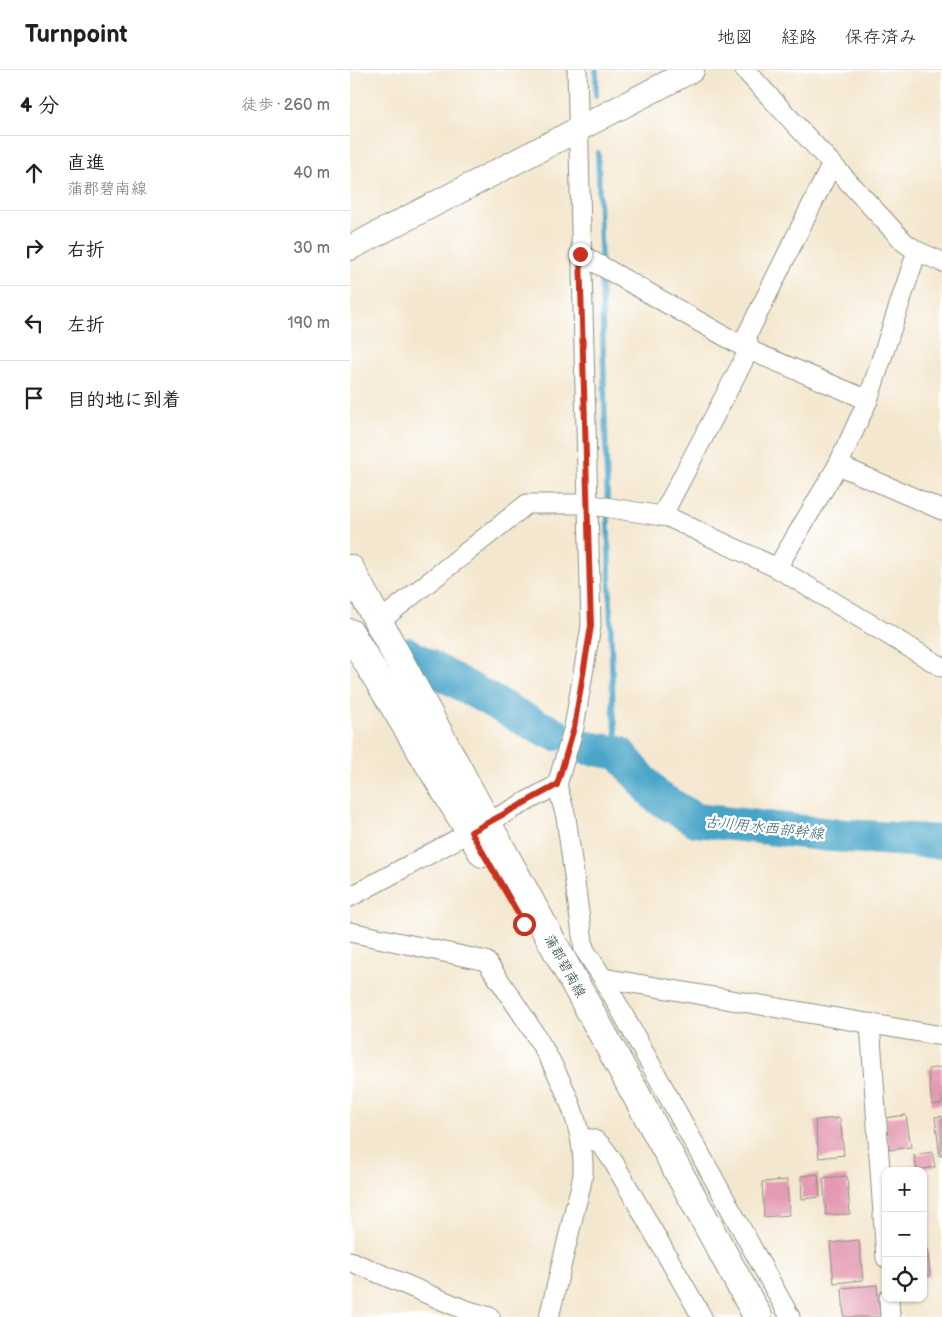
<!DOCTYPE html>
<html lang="ja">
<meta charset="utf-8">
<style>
:root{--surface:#fff;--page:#f2f2f2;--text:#202124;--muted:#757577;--line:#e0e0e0}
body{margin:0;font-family:"Balsamiq Sans","Klee One",sans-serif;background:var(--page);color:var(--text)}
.controls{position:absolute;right:15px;bottom:15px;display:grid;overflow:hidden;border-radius:10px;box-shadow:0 1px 4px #0004}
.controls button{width:45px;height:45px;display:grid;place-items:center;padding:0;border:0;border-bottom:1px solid var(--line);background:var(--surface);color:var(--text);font:25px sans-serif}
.stop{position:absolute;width:15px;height:15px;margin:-11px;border:4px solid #c8321e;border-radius:50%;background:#fff}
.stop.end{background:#c8321e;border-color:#fff;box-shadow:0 1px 5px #0008}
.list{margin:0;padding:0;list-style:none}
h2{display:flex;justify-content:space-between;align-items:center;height:65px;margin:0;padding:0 20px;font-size:21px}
h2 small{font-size:16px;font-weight:400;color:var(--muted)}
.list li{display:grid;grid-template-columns:32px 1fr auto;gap:15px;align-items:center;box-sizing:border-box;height:75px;padding:0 20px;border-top:1px solid var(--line)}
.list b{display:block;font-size:19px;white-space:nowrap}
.list p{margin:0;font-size:16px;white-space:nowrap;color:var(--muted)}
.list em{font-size:16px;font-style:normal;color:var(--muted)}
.icon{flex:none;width:28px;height:28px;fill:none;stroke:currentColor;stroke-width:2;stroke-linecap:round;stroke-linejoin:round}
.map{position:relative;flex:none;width:592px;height:1247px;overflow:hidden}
header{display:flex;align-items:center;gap:30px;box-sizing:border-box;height:70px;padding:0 25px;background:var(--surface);border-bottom:1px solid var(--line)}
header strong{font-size:24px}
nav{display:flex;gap:28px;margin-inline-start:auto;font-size:18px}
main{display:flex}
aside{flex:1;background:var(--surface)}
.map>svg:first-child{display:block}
</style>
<header>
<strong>Turnpoint</strong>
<nav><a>地図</a><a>経路</a><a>保存済み</a></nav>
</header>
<main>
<aside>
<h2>4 分<small>徒歩 · 260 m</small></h2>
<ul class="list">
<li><svg class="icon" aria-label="ahead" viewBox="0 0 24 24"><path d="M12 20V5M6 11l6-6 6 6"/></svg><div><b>直進</b><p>蒲郡碧南線</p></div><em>40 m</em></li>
<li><svg class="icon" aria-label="right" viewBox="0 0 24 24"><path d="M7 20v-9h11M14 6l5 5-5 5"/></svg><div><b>右折</b></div><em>30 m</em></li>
<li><svg class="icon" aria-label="left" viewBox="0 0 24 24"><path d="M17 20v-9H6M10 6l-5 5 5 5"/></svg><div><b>左折</b></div><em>190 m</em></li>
<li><svg class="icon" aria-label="arrive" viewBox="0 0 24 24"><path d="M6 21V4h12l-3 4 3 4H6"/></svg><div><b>目的地に到着</b></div></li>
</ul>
</aside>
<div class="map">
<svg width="592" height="1247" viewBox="0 0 592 1247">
<rect width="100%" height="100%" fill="#fff"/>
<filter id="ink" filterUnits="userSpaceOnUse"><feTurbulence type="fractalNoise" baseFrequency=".02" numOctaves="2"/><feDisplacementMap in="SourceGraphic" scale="10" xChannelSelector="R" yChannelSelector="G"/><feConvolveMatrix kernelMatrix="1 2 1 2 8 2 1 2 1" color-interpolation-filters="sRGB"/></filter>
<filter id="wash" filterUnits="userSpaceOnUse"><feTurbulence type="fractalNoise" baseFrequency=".0096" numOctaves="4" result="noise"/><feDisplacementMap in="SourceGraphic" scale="20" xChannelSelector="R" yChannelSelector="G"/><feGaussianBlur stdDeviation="1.12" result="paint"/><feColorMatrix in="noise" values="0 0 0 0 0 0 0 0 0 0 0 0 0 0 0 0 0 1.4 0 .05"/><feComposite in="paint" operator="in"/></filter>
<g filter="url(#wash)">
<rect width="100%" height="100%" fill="#f4e7cf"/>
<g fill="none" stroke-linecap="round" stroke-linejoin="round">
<!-- stream -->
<g stroke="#4aa5c8" stroke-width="5.5">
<path d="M246,0v25"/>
<path d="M248,83l3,108"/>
<path d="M251,200l12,438 6,45"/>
</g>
<!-- river -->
<g stroke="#4aa5c8" stroke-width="34">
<path d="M57,584l124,69 24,11"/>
<path d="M232,677l37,6 38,44 39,23 135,15 111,7"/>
</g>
</g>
<g id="blocks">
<!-- building -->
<g fill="#e39ab2">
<path d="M592,997v37l-10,1 -4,-36z"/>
<path d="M556,1045l5,32 -22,3 -4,-32z"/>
<path d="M592,1046v40h-2l-5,-39z"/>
<path d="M490,1048l4,37 -25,3 -4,-38z"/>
<path d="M582,1082l3,15 -18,3 -3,-15z"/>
<path d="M468,1104l2,23 -18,2 -1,-23z"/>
<path d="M497,1106l3,38 -24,1 -3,-37z"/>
<path d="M437,1110l2,35 -25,2 -2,-35z"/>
<path d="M509,1170l4,40 -29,3 -4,-40z"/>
<path d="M573,1173h4l3,33 -7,1z"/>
<path d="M527,1215l3,32h-36l-2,-29z"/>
</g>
</g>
</g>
<g filter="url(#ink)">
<use href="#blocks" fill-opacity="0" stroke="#8a9282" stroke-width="1"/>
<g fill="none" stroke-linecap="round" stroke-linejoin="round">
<!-- minor casing -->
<g stroke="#8a9282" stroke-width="21">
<g id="minor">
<path d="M227,0l14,556 -17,101 -17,58 9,32 18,132 19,29 187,339"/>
<path d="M395,0l160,173 12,8 25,11"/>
<path d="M230,184l169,96 119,50"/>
<path d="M488,395l104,45"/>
<path d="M312,446l87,-166 -2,-15 85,-171"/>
<path d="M427,498l61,-103 30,-65 49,-149"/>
<path d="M30,551l147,-117h59l82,13 109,51 165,99"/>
<path d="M0,827l207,-112"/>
<path d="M0,862l136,29c40,59 100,138 97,211 -1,15 -7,30 -10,45 -8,33 -16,67 -24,100"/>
<path d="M253,908l339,58"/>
<path d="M520,953l16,235"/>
<path d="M232,1069c17,-3 23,11 32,24l88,154"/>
<path d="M0,1191l113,48 27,8"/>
<path d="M539,1228l1,19"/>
</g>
</g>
<!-- tertiary casing -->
<g stroke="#8a9282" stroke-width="26">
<path id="tertiary" d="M0,178l342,-178"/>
</g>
<!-- secondary casing -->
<g stroke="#8a9282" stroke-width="30">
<g id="secondary">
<path d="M0,499l137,254 271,494"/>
<path d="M0,563l133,220"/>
</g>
</g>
<!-- minor -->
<use href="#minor" stroke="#fff" stroke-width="19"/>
<!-- tertiary -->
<use href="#tertiary" stroke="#fff" stroke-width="24"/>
<!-- secondary -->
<use href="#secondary" stroke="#fff" stroke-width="28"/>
</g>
</g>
<g fill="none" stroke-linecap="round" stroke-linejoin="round" filter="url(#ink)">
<!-- route -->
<path stroke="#c8321e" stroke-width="6" d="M174,854l-53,-92 86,-47 17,-57 17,-102 -11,-372"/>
</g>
<g text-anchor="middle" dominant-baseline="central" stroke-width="5" stroke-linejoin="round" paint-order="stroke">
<!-- street labels -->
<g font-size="14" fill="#1f3d34" stroke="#fff">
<text transform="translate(215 896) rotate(61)">蒲郡碧南線</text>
</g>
<!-- water labels -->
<g font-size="15" font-style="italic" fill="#2e6168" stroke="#fff">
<text transform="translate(414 758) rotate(6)">古川用水西部幹線</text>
</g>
</g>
</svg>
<div class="controls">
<button>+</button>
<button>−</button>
<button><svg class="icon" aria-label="locate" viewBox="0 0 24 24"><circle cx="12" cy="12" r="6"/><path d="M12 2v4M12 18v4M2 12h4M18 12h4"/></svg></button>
</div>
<div class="stop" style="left:174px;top:854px"></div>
<div class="stop end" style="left:230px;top:184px"></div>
</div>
</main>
